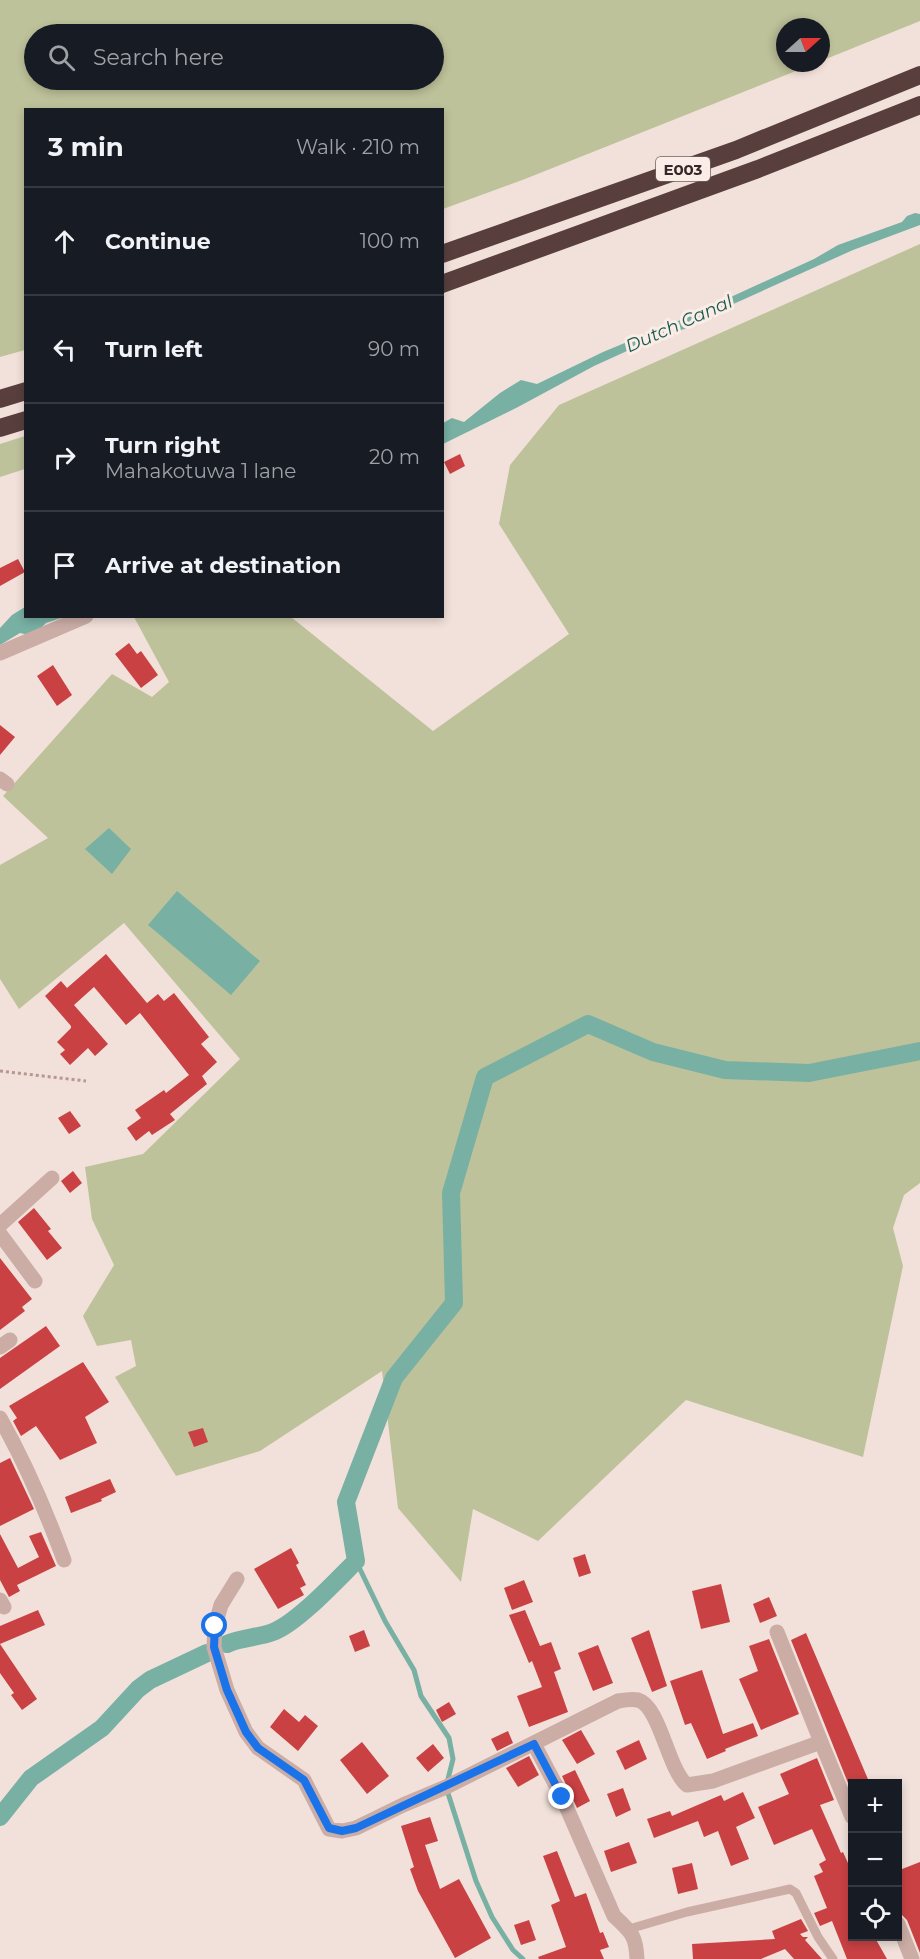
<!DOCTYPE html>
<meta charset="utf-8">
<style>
:root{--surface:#171b24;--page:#20242c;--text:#f1f3f6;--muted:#9ea1a6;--line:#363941}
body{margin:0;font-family:Montserrat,sans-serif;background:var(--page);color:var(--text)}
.controls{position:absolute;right:18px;bottom:18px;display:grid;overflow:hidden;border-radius:0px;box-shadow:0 3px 9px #0003}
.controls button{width:54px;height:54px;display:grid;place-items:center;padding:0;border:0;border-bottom:2px solid var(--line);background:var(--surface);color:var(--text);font:30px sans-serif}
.compass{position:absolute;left:776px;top:18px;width:54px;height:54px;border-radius:50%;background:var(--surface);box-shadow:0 3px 9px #0003;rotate:69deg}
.stop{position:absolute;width:18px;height:18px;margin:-14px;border:4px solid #1a73e8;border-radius:50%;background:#fff}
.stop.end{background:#1a73e8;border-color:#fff;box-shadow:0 2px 6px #0008}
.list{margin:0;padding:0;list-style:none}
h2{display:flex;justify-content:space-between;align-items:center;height:78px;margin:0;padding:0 24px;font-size:26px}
h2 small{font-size:20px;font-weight:400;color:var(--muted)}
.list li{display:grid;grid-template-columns:39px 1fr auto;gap:18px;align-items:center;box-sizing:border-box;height:108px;padding:0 24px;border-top:2px solid var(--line)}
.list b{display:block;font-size:22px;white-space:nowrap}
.list p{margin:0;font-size:20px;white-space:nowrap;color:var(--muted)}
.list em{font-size:20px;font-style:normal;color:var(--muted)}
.icon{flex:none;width:33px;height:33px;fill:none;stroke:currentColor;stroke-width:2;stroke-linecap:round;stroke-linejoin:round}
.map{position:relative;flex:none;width:920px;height:1959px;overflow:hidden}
.search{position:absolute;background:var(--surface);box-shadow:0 3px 9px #0003;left:24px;top:24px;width:420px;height:66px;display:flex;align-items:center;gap:15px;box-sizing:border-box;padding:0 21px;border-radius:33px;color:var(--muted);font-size:22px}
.panel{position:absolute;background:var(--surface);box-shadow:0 3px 9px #0003;left:24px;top:108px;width:420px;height:510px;border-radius:0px}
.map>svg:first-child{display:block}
</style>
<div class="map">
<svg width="920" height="1959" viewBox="0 0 920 1959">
<rect width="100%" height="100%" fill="#f2e1da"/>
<!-- green -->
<g fill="#bec29a" fill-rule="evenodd">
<path d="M0,0h920v21l-99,40v-34h-36v36h31l-291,116 -82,30 -1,-99h-416l-1,240 -25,7zM434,34v46h-400v-46z"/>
<path d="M920,244v939l-16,12 -11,33 10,38 -40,191 -177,-57 -148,141 -65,-32 -12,73 -63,-74 -16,-137 -122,80 -84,25 -61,-99 21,-11 -5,-26 -34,6 -14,-30 31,-51 -22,-46 -7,-52 58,-13 97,-95 -116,-136 -105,86 -19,-30v-114l48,-27 -45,-42 109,-122 40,23 17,-15 -35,-65h157l142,114 136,-97 -70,-110 11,-59 49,-60z"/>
<path d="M25,436v33l-25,8v-33z"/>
</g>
<!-- water -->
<g fill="#78b0a4">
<path d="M915,213l5,1v11l-67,25 -153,69 -12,9 -28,8 -66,30 -76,41 -75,37v-21l9,-5 12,4 36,-29 21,-13 16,4 66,-32 82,-34 129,-59 24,-14 64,-23 5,-6z"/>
<path d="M25,607l1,9 38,1 -18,6 -13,13 -13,-3 -20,12v-17l12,-13z"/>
<path d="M109,828l22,21 -19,25 -27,-25z"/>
<path d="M177,891l83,70 -29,34 -83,-70z"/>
</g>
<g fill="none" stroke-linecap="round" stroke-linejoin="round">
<!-- stream -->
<path stroke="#78b0a4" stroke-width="5" d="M356,1561l29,60 29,49 7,26 28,42 4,21 -7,28 30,94 16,36 21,33 10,9"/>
<!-- canal -->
<g stroke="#78b0a4" stroke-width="18">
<path d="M227,1644c15,-7 31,-6 46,-12 24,-9 63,-51 83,-71l-10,-59 48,-124 60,-75 -3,-110 34,-116 103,-53 65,28 72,18 84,3 111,-22"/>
<path d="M0,1817l31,-39 71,-50 36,-39 12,-9 57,-27"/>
</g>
</g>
<!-- building -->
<g fill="#c94143">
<path d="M460,454l5,12 -15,8 -6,-12z"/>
<path d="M18,559l7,13 -25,14v-18z"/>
<path d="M129,643l8,11 4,-3 17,24 -17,13 -26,-34z"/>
<path d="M53,665l19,30 -15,11 -20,-30z"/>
<path d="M0,725l15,12 -15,18z"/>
<path d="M106,954l41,49 11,-9 6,7 10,-8 35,44 -8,7 16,18 -15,14 5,8 -37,30 5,6 -23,15 -3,-4 -13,10 -9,-13 14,-10 -6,-8 29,-20 2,3 23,-18 -49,-62 -14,12 -32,-38 -20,18 34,39 -13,12 -7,-8 -18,17 -10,-11 5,-4 -8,-8 14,-14v-2l-26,-30 16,-15 6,7z"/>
<path d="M70,1111l11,15 -12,8 -11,-16z"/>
<path d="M73,1171l9,12 -12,10 -9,-12z"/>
<path d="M34,1208l17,21 -3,2 14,17 -15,12 -29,-38z"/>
<path d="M0,1258l32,41 -10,8 3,4 -25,19z"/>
<path d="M46,1326l14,20 -60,43v-31z"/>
<path d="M83,1362l26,40 -24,15 12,26 -37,17 -24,-34 -15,10 -8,-15 4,-3 -8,-12z"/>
<path d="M203,1428l5,14 -14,5 -6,-15z"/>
<path d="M10,1458l24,51 -34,17v-63z"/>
<path d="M110,1479l6,13 -15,7 1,2 -31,12 -6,-16z"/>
<path d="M41,1532l15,34 -39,19 3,6 -11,6 -9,-17v-46l18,34 21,-11 -10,-21z"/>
<path d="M291,1548l8,15 -3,2 10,20 -6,3 4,7 -26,14 -24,-40z"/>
<path d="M585,1554l6,19 -12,4 -6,-19z"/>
<path d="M524,1580l9,22 -21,8 -8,-22z"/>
<path d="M721,1584l9,38 -29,7 -9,-38z"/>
<path d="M769,1597l8,19 -17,7 -7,-19z"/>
<path d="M38,1610l7,15 -45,19v-18z"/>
<path d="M525,1610l15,36 11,-4 10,27 -7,3 14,40 -39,15 -12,-31 25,-9 -10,-26 -3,2 -20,-48z"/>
<path d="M364,1630l6,16 -15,6 -6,-16z"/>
<path d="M649,1630l18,56 -15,6 -21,-54z"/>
<path d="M806,1633l64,151h-18v9l-61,-153z"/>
<path d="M769,1639l30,75 -38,16 -22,-51 19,-8 -9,-25z"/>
<path d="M0,1644l37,55 -15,11 -11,-15 3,-2 -14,-20z"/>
<path d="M598,1645l15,38 -20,8 -15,-38z"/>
<path d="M702,1670l21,64 30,-11 5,13 -33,13 1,2 -19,8 -16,-36 -6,2 -15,-44z"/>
<path d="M449,1702l7,12 -14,8 -6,-12z"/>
<path d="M284,1709l15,13 6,-7 13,11 -20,25 -28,-24z"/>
<path d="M581,1730l14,24 -18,10 -15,-24z"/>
<path d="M508,1731l5,12 -16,8 -6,-12z"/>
<path d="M639,1740l8,19 -22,11 -9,-19z"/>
<path d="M362,1742l27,34 -22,18 -27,-34z"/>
<path d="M433,1744l11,14 -16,14 -12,-14z"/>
<path d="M529,1756l10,19 -21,12 -12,-19z"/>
<path d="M817,1758l17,42 -14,5 21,48 2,-1 9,20v64h22l13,23h-40l-15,-38 -12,5 -6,-13 13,-5 -13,-32 9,-4 -4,-8 7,-4 -14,-31 -38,16 -16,-38 31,-13 -9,-20z"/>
<path d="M575,1770l15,31 -13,7 -15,-32z"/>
<path d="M623,1788l8,22 -15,7 -9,-23z"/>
<path d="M743,1792l12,26 -19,9 13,32 -18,7 -13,-35 -14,6 -6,-16 -44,17 -7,-19 23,-8 2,5 49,-21 3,6z"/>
<path d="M430,1817l8,24 -13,4 15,44 19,-10 32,59 -36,20 -37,-67 -8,-22 4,-2 -13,-41z"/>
<path d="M629,1842l8,21 -26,9 -7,-21z"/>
<path d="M557,1851l18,46 11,-4 14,40 3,-1 6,15 -9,3 4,9h-65l-1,-2 28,-10 -15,-42 9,-4 -17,-45z"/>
<path d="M920,1862v91l-13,-33 -5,-5 -5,-11v-33z"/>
<path d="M692,1863l6,26 -20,5 -6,-26z"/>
<path d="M801,1919l7,12 -8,3 3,3h5l-3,3 17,19h-28l-9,-10 -24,10h-68l-1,-15 83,-5 -3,-8z"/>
<path d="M529,1920l7,20 -15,5 -7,-20z"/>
</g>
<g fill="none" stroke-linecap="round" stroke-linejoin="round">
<!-- path -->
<path stroke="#b79790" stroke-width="3" stroke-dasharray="3 3" stroke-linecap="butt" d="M0,1071l86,10"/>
<!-- lane -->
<path stroke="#cbada6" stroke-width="9" d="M629,1929l58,-17 103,-23 6,4 22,44 15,22"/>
<!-- street -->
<g stroke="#cbada6" stroke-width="15">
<path d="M0,653l86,-37"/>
<path d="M0,779l7,5"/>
<path d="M0,1225l52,-47"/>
<path d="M0,1234l35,47"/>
<path d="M0,1347l10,-7"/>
<path d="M0,1418c26,46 46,93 64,142"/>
<path d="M237,1579l-16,26 -6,21 -1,21 13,43 19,42 12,16 46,32 25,49 13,2 14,-3 47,-23 43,-18 172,-86c6,-1 14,-2 20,-1 22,6 30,70 49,85l26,-4 108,-39 31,75"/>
<path d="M0,1600l4,7"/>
<path d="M777,1632l44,110"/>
<path d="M534,1744l28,53 52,119c17,16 22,19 23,43"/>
<path d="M898,1924l14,35"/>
</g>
<!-- highway -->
<g stroke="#583f3e" stroke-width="18">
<path d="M442,254l294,-104 184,-75"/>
<path d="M442,284l316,-115 162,-64"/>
<path d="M0,399l26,-8"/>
<path d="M0,428l26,-8"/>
</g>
</g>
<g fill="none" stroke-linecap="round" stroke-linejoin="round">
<!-- route -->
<path stroke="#1a73e8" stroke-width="8" d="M215,1626l-1,21 13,43 19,42 12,16 46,32 25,48 13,3 14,-3 178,-84 28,53"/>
</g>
<g text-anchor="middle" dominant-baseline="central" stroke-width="6" stroke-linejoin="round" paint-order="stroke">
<!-- shield labels -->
<rect fill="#faece7" stroke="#716361" stroke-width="1.5" x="656" y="157" width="54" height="24" rx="4.5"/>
<g font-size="15" font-weight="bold" fill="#362827">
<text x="683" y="169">E003</text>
</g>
<!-- water labels -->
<g font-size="18" font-style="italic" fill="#1b594e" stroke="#faece7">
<text transform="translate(679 324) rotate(-24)">Dutch Canal</text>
</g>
</g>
</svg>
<div class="controls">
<button>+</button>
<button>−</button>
<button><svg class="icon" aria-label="locate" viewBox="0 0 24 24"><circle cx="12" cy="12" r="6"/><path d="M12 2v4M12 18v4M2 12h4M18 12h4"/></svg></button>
</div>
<svg class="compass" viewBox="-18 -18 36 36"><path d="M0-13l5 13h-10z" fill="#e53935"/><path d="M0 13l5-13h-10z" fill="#9ea1a6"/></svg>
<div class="stop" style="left:215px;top:1626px"></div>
<div class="stop end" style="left:562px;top:1797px"></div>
<div class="search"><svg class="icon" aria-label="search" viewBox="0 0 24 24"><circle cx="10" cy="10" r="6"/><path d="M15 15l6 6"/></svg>Search here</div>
<section class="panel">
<h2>3 min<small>Walk · 210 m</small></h2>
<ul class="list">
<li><svg class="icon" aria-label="ahead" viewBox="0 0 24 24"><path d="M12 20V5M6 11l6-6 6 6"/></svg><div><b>Continue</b></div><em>100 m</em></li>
<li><svg class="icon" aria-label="left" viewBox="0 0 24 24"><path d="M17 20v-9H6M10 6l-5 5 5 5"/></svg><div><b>Turn left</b></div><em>90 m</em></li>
<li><svg class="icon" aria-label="right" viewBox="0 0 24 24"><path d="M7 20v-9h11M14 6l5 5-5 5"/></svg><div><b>Turn right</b><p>Mahakotuwa 1 lane</p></div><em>20 m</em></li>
<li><svg class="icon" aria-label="arrive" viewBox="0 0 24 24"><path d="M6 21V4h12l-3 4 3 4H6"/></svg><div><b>Arrive at destination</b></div></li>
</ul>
</section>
</div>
